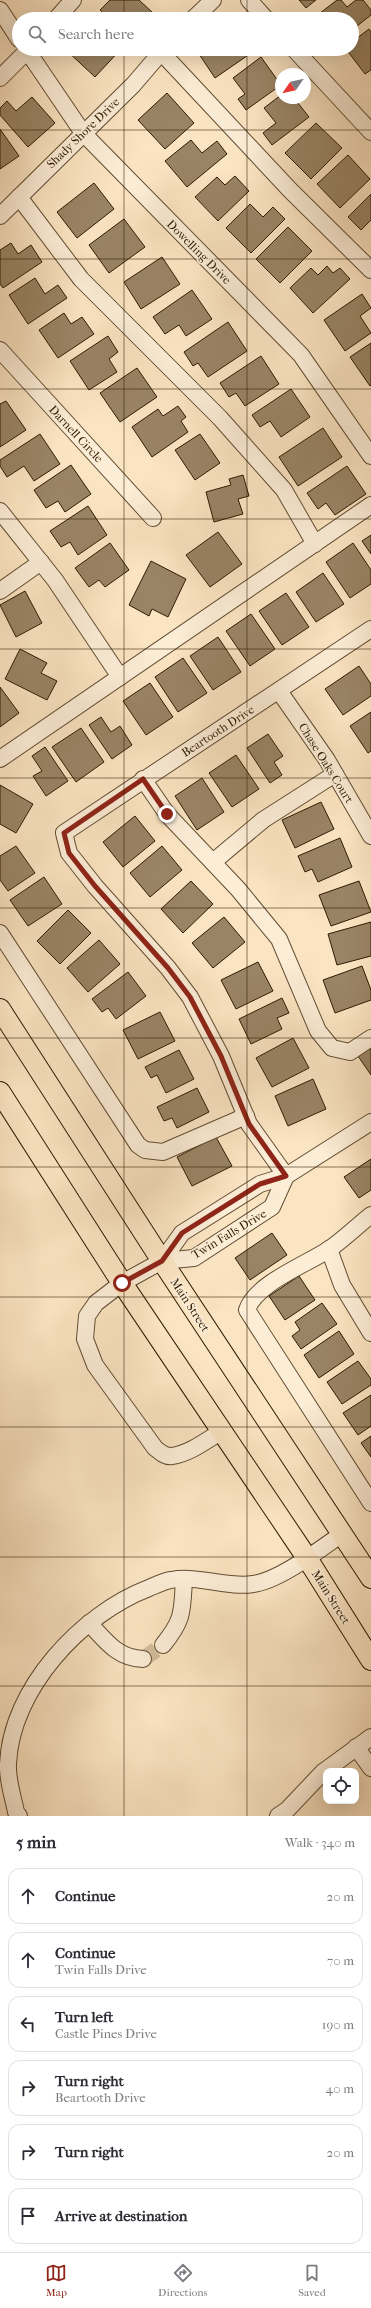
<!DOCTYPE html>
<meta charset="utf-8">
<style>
:root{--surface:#fff;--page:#f2f2f3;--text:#2b2b33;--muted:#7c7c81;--line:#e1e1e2;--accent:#8f2418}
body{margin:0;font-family:"IM FELL French Canon",serif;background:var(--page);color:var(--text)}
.controls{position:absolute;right:12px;bottom:12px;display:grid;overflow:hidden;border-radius:8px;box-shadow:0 4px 16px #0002}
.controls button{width:36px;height:36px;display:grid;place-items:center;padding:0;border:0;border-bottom:1px solid var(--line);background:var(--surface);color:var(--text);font:20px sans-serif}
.compass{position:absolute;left:275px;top:68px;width:36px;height:36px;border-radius:50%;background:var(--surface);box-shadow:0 4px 16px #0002;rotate:236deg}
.stop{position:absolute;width:12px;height:12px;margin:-9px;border:3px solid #8f2418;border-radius:50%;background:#fff}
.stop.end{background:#8f2418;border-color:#fff;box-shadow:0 1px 4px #0008}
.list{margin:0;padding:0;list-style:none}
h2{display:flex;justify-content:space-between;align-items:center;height:52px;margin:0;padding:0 16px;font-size:17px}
h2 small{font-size:13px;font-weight:400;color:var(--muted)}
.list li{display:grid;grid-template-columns:26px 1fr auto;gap:12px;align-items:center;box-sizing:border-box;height:56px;margin:0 8px 8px;padding:0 8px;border:1px solid var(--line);border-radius:12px}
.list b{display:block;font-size:15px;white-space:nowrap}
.list p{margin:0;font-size:13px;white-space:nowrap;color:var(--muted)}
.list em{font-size:13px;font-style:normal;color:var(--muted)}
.icon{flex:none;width:22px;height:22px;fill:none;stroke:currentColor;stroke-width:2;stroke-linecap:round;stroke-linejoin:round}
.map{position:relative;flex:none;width:371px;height:1816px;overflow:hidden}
.search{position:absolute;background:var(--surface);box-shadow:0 4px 16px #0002;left:12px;right:12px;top:12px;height:44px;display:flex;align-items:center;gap:10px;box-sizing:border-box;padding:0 14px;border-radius:22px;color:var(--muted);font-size:15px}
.sheet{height:436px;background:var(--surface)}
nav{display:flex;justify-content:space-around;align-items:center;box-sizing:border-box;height:56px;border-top:1px solid var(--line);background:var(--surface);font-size:11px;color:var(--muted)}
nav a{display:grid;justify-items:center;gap:2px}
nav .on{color:var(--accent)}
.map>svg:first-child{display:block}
</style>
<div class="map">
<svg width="371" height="1816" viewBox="0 0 371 1816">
<rect width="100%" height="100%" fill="#fbe4c2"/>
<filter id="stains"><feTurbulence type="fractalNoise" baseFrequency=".005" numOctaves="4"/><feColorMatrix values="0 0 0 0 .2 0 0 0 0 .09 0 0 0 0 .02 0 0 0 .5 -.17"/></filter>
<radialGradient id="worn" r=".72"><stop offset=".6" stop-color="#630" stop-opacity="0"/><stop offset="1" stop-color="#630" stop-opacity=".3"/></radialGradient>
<!-- building -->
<g fill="#998465" stroke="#2e1b01">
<path d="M110,0h29l13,12 -6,7h-36l-10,-9z"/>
<path d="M299,0h17l-10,8z"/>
<path d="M337,0h4l6,7 9,-7h7l8,10v5l-19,15v-11h-35l-2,-2z"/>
<path d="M369,29l2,3v38l-6,4 -19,-25h6v-7z"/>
<path d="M65,49h56l-26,28z"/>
<path d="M200,49h52l2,2 -39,27 -18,-27z"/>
<path d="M261,57l20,28 -35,25 -8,-11 7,-5 -12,-16z"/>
<path d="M167,93l27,30 -29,26 -27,-29z"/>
<path d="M281,95v3h13l15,19 -37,28 -9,-12 13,-10 -12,-15z"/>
<path d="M32,97l23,26 -27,24 -28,-32v-7l7,-7 9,10z"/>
<path d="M316,123l26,25 -31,31 -26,-26z"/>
<path d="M0,129l19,27 -19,13z"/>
<path d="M191,140l11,13 15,-12 10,13 -40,33 -22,-26z"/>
<path d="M348,155l22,24 -30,29 -23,-24z"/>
<path d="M235,176l14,15 -31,30 -23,-24 22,-20 8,8z"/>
<path d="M94,183l20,26 -37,29 -20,-26z"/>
<path d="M371,194v26l-10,10 -13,-13z"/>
<path d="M250,204l13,13 10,-10 12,12 -34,34 -25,-25z"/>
<path d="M124,219l21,28 -36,26 -20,-28z"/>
<path d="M288,227l24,24 -32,32 -24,-24z"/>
<path d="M11,243l7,11 13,-9 11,17 -39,26 -3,-4v-34z"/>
<path d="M162,257l18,27 -39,25 -17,-27z"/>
<path d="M327,266l6,7 7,-5 10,11 -37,34 -23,-25 21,-20 7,7z"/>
<path d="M35,278l10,16 13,-9 9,13 -39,26 -19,-29z"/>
<path d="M192,290l20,29 -26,17 -7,-11 -14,9 -12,-17z"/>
<path d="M362,294l9,14 -11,8 11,17 -26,18 -21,-31z"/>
<path d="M64,313l7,11 11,-7 12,17 -36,24 -19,-28z"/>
<path d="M228,322l19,29 -39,26 -10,-14 -5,3 -9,-14z"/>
<path d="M108,336l10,16 -9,7 8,13 -28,18 -19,-29z"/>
<path d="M371,343v42l-1,1 -20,-29z"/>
<path d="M261,356l18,28 -34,22 -9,-13 -7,4 -9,-14z"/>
<path d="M137,368l20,29 -37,25 -20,-29z"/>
<path d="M291,389l19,28 -29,20 -11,-16 -10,6 -8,-12z"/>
<path d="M6,401l20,29 -26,17v-43z"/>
<path d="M178,406l8,11 -5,4 7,11 -36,25 -20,-30 26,-18 5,7z"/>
<path d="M323,428l19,29 -44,29 -19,-29z"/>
<path d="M40,434l20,30 -26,17 -10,-15 -17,11 -7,-11v-6z"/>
<path d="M200,434l20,29 -25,17 -20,-30z"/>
<path d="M71,465l20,29 -26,18 -7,-11 -12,7 -12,-18z"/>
<path d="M347,466l19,28 -31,21 -9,-12 -8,6 -11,-16z"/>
<path d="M243,475l6,21 -11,3 5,15 -29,8 -8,-30 25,-7 -2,-6z"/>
<path d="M88,506l19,29 -29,20 -8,-13 -9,5 -11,-16z"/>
<path d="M218,532l24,32 -32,23 -24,-32z"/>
<path d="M371,535v19l-9,-13z"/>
<path d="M110,543l19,27 -24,17 -6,-7 -10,7 -14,-19z"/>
<path d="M353,543l18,27v14l-21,14 -24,-36z"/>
<path d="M151,561l35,18 -18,38 -16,-8 -3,7 -20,-11z"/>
<path d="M323,573l21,31 -28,18 -20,-30z"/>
<path d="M25,591l17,32 -26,14 -16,-32z"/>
<path d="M286,593l23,34 -27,18 -23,-34z"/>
<path d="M251,614l24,35 -25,17 -24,-35z"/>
<path d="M218,637l23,35 -28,18 -23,-34z"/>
<path d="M20,649l27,14 -6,10 16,8 -10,19 -42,-21z"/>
<path d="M183,658l24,35 -29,19 -23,-35z"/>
<path d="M359,666l12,18v12l-28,19 -18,-26z"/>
<path d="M150,683l23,34 -27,18 -23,-34z"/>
<path d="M0,687l19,26 -19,14z"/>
<path d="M371,712v39l-3,2 -18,-27z"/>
<path d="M101,717l10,15 9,-6 12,19 -20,14 -23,-34z"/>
<path d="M81,728l23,34 -28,20 -24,-35z"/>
<path d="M268,734l15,22 -9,6 8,13 -12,8 -23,-35z"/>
<path d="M45,747l23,34 -22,15 -13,-20 9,-5 -10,-15z"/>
<path d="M236,755l23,34 -27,18 -23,-34z"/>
<path d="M202,778l22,34 -27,18 -22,-34z"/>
<path d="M0,785l33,19 -17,29 -16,-9z"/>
<path d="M321,802l13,27 -39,19 -13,-28z"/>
<path d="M135,816l20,25 -32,26 -20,-25z"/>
<path d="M340,838l12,29 -34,15 -6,-13 -7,3 -7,-16z"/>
<path d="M16,846l19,27 -27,18 -8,-11v-24z"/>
<path d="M162,846l20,24 -32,27 -20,-24z"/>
<path d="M44,877l18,27 -34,22 -18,-26z"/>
<path d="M191,881l22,23 -30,29 -22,-24z"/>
<path d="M359,881l12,31 -40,14 -12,-31z"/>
<path d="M68,910l23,23 -31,31 -23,-23z"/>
<path d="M224,917l21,25 -32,26 -21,-25z"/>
<path d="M371,922v34l-34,9 -9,-31z"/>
<path d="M99,940l21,24 -32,28 -21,-24z"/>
<path d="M258,962l15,29 -37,18 -15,-29z"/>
<path d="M362,966l9,24v10l-36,13 -12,-33z"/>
<path d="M128,972l18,24 -30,23 -8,-11 -6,4 -10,-13z"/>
<path d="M282,998l7,15 -12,5 5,11 -31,15 -12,-25z"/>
<path d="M160,1012l15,29 -37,18 -15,-29z"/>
<path d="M293,1038l16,30 -37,19 -16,-29z"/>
<path d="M371,1048v27l-13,-19z"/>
<path d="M179,1050l15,29 -28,14 -9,-18 -6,3 -6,-11z"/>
<path d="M313,1079l13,30 -38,17 -13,-30z"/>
<path d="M197,1088l12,24 -32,16 -5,-10 -8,3 -7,-14z"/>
<path d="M216,1137l16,29 -40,20 -15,-29z"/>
<path d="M371,1159v31l-12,8 -15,-21z"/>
<path d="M272,1233l15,22 -37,25 -15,-22z"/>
<path d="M299,1276l16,24 -30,20 -16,-24z"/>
<path d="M322,1303l15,21 -36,25 -9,-13 8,-6 -5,-8z"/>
<path d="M339,1331l15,23 -35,24 -15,-23z"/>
<path d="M358,1361l13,18v6l-29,19 -15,-22z"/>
<path d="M371,1395v31l-13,9 -15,-22z"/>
<path d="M371,1436v21l-10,-14z"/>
</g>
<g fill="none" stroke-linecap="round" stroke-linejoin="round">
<!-- minor-tunnel -->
<path stroke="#d2bc9b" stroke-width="16" stroke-dasharray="16 8" stroke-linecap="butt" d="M143,1659l20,-14"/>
<!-- minor casing -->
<g stroke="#614d31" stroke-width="18">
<g id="minor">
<path d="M249,0l17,19"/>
<path d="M0,10l19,29"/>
<path d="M56,19l17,-19"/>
<path d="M193,19l20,-19"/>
<path d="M26,49l57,84 218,222 70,101"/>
<path d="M294,49l77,83"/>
<path d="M161,52l129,138 81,80"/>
<path d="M0,78l29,-29"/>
<path d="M19,197l62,82 139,139 64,72 31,54"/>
<path d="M0,216l133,-131 31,-36"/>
<path d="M0,350l153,168"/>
<path d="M0,511l55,69 65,97"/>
<path d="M0,591l41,-29"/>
<path d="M279,691l48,69 44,76"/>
<path d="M0,759l371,-254"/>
<path d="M143,779l24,35 71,75 41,50 39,92 14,17 18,4 21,-14"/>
<path d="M213,862l50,-42 72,-46"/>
<path d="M0,933l138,212 7,5 18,2 83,-36"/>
<path d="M286,1176l-37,-52 -28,-68 -31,-59 -22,-29 -73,-82 -26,-33 -5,-20 307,-204"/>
<path d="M371,1215c-14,11 -28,25 -43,35 -23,15 -73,34 -81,60l124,193"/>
<path d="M329,1249l13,36 29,48"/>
<path d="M162,1261l20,-28 78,-49 26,-8 85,-54"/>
<path d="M222,1431c-15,9 -33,23 -50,25 -7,1 -12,-4 -17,-8l-60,-83 -10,-26 2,-23 9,-13 26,-20 40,-22 32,-3 78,-51 14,-31"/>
<path d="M89,1623c17,18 28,35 54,36"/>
<path d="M163,1645c21,-26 19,-33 21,-66"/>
<path d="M356,1747l15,21"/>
<path d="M19,1816l-3,-4c-3,-15 -9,-33 -8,-48 3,-75 73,-150 141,-176 7,-3 15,-7 22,-8 27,-5 57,8 82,4 26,-3 67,-35 89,-50"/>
<path d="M278,1816l9,-6 36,-38 48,-35"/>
</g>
</g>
<!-- major casing -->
<g stroke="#2e1b01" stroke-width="22">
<g id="major">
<path d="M0,1009l162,252 209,317"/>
<path d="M0,1092l122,191 185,275 64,102"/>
</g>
</g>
<!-- minor -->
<use href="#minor" stroke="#fcedd7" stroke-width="16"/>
<!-- major -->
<use href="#major" stroke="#fbe4c2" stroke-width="20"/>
</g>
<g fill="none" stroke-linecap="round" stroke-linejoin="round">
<!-- route -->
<path stroke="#8f2418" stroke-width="5" d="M122,1283l40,-22 20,-28 78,-49 26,-8 -37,-52 -28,-68 -31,-59 -22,-29 -73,-82 -26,-33 -5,-20 79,-54 24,35"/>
</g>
<!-- grid -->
<path fill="none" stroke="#2e1b01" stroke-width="1" stroke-opacity="0.55" d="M124,0v19M247,0v19M124,49v1767M247,49v1767M0,130h371M0,259h371M0,389h371M0,519h371M0,649h371M0,778h371M0,908h371M0,1038h371M0,1167h371M0,1297h371M0,1427h371M0,1557h371M0,1686h371"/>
<g text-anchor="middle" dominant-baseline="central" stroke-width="3.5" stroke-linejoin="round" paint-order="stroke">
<!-- street labels -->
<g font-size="12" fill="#2e1b01" stroke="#fcedd7">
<text transform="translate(83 133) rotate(-44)">Shady Shore Drive</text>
<text transform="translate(199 252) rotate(45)">Dowelling Drive</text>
<text transform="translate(76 434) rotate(47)">Darnell Circle</text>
<text transform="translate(218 731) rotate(-33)">Beartooth Drive</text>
<text transform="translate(326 763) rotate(58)">Chase Oaks Court</text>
<text transform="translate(229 1234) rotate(-31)">Twin Falls Drive</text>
<text transform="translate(190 1305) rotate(57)">Main Street</text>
<text transform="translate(331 1597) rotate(58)">Main Street</text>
</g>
</g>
<rect width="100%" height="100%" filter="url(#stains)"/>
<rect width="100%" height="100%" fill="url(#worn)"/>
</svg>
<div class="controls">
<button><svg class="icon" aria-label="locate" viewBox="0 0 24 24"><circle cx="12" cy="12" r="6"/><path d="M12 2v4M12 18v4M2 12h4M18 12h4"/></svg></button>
</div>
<svg class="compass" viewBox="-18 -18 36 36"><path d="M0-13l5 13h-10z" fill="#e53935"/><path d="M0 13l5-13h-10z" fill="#7c7c81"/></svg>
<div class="stop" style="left:122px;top:1283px"></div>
<div class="stop end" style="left:167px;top:814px"></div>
<div class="search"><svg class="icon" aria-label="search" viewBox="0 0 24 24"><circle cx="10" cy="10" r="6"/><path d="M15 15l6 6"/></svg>Search here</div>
</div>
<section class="sheet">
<h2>5 min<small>Walk · 340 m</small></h2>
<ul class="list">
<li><svg class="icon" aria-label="ahead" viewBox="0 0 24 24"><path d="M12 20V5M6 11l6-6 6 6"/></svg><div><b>Continue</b></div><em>20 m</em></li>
<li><svg class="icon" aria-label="ahead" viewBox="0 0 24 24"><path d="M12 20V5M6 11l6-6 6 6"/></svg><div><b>Continue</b><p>Twin Falls Drive</p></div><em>70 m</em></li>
<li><svg class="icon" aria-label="left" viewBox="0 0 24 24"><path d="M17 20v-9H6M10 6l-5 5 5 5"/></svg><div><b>Turn left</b><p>Castle Pines Drive</p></div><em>190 m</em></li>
<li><svg class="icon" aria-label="right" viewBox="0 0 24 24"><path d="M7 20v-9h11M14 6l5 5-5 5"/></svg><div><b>Turn right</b><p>Beartooth Drive</p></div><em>40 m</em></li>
<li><svg class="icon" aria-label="right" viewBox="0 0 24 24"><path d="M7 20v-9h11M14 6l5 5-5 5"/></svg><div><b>Turn right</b></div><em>20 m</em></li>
<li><svg class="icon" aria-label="arrive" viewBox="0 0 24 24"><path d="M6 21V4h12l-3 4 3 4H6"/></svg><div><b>Arrive at destination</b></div></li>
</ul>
</section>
<nav>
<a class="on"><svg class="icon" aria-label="map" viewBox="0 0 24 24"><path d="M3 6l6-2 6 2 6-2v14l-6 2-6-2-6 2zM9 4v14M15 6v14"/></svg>Map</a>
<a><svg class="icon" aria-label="directions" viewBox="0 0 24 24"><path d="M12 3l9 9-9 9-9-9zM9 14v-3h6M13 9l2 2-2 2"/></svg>Directions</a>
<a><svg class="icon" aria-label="saved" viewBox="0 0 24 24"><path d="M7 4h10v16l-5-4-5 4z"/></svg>Saved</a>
</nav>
